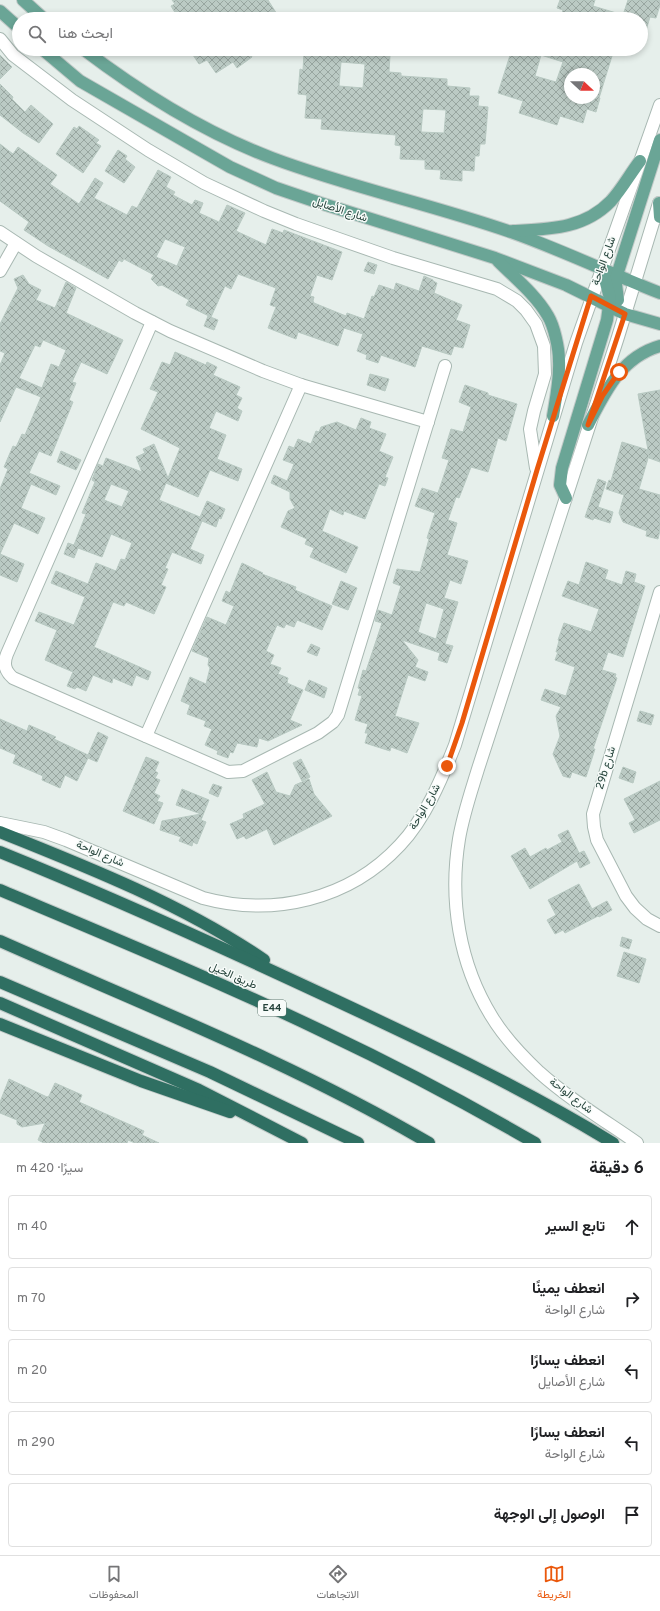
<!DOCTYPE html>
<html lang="ar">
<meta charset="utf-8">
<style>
:root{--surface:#fff;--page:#f2f2f2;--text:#202124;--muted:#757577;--line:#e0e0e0;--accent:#ea580c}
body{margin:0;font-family:Overpass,Vazirmatn,sans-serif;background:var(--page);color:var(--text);direction:rtl}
.compass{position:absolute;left:564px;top:68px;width:36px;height:36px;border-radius:50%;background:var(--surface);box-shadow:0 2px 6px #0003;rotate:112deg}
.stop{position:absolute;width:12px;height:12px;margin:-9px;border:3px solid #ea580c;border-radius:50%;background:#fff}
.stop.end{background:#ea580c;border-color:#fff;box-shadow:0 1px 4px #0008}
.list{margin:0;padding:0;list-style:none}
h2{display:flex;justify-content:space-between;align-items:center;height:52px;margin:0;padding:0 16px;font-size:17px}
h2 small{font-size:13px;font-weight:400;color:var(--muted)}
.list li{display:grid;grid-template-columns:26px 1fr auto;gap:12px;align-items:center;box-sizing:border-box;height:64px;margin:0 8px 8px;padding:0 8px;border:1px solid var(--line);border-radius:4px}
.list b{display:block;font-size:15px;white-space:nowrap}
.list p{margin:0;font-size:13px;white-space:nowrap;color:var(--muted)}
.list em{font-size:13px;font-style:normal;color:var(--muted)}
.icon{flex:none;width:22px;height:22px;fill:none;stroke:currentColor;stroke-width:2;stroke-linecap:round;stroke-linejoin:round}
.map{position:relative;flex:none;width:660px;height:1143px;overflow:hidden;direction:ltr}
.search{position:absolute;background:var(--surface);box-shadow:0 2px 6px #0003;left:12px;right:12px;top:12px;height:44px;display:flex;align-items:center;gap:10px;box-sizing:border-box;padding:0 14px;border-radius:22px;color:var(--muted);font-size:15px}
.sheet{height:412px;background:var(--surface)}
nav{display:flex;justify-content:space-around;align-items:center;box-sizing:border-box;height:56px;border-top:1px solid var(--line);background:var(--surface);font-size:11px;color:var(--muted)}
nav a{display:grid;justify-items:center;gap:2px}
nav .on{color:var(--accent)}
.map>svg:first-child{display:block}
</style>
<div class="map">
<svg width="660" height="1143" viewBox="0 0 660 1143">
<defs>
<pattern id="building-cross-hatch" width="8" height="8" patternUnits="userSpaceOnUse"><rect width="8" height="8" fill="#bbcac4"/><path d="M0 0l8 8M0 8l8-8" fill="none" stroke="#98a6a0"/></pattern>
</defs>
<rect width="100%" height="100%" fill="#e6efeb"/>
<!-- building -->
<g fill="url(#building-cross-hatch)" stroke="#b8c9c2" fill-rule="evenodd">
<path d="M172,0h96l12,19h-101l-8,-13 4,-2z"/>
<path d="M560,0h35l-2,6 30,9 5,-15h32v5l-4,13 -6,-1 -7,23 -2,-1v-20h-81l3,-9 -6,-2z"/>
<path d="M189,49h58l5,8 -15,11 -4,-6 -17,11 -9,-13 -8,4z"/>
<path d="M316,49h52v4l22,2 -1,17 12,1v3l46,3v7l23,2 -1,8h10l-1,10 10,1 -3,37h-5l-1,12h-4l-1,15 -12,-1v11l-22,-2 1,-9 -16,-1v-9l-25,-1 1,-13 -6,-1 1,-10 -75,-6 1,-10 -17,-1 2,-23 -9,-1 2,-25 3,1 1,-17 12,1zM341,62l24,2 -2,24 -24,-2zM423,109l23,1 -2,23 -23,-1z"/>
<path d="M512,49h93l-1,5 8,2 -13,42h1l-4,14 -9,-3 -4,14 -23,-7 -3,9 -38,-12 4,-12 -25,-8zM541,55l22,7 -7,20 -21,-6zM570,74h24v24h-24z"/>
<path d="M0,55l12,12 -12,12z"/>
<path d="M0,84l13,13 -1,2 13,13 6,-7 22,19 -14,19 -16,-10 -23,-18z"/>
<path d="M79,126l20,14 -3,3 5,3 -18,27 -27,-19 18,-27 3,2z"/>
<path d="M0,144l13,10 5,-7 39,28 -7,9 29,20 16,-26 8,5 -9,15 33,17 5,-9 5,2 21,-38 13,7 -5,10 9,5 -2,3 19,10 3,-5 8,3 -4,10 20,9 8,-17 18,8 -9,18 30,14 6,-16 11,4 1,-3 58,22 -10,28 -15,-5 -7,21 4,1 -1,4 1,2 32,13 1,-3 17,6 8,-23 2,1 5,-12 15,5 2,-7 23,8 5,-15 9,4v1l4,2 -3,10 28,12 -6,15 14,5 -7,23 -9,-2 -3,9 -29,-9 -7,21 -34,-12 -3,8 -12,-4 1,-4 -10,-4 6,-17 -19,-6 -6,18 -40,-14 -2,7 -28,-11 8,-21 -6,-2 6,-17 -38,-14 -7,15 -6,-3 -14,31 -25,-12 3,-5 -27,-15 -4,1 -7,-7 3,-4 -30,-16 -2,3 -3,-2 -11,19 -60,-33 -24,-16 5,-8 -29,-21zM165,239l20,8 -8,19 -21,-9z"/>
<path d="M118,150l9,6 -2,3 10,8 -11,16 -19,-12z"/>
<path d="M368,262l9,3 -3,9 -10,-3z"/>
<path d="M23,275l6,9 12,6 -5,10 19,8 11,-26 10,6 -10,25 57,27 -16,34 -26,-12 -9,20 4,1 -7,17 4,2 -22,54 -12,-5 -10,22 31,13 -4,9 -25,-11 -10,24 24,10 -7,16 -24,-11 -14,31v-65l8,-20 -4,-2 9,-21 3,1 6,-13 3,1 16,-38 -25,-10 -16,35v-57l5,-12 -5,-2v-27l18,-36 -4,-9zM43,340l23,10 -7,17 -8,-3 -9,24 -23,-10 16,-33 5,2z"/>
<path d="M208,316l10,4 -4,10 -10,-4z"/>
<path d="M175,352l31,13 1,-3 10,5 -4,8 27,12 -4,8 6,3 -5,10 5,3 -4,10 -22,-10 -7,17 17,7 -9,24 25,10 -4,12 -28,-11 -12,27 -32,-14 -7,17 41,17 7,-16 18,8 -4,10 -2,-1 -3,9 -14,-6 -12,28 14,6 -3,9 -29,-12 -7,16 3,1 -7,16 5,2 -12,27 -28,-12 -2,4 -11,-4 -19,45 57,25 -3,8 -12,-5 -4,11 -19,-8 -1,5 -19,-8 -7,16 -9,-4 -2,2 -8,-3 6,-14 -28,-12 12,-30 -22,-9 4,-9 35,13 11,-28 -34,-14 5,-12 32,13 8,-21 20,8 5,-12 4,1 7,-17 -21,-9 -9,23 -24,-9 -4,10 -10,-4 4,-11 6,2 12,-31 -4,-1 13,-31 -3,-2 6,-16 5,2 3,-8 36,14 -6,-15 9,-4 -2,-4 11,-5 14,34 12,-30 -39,-19 17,-37 -8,-3 12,-27 8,3zM111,484l18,7 -7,16 -18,-7z"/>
<path d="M370,374l19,5 -4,12 -18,-6z"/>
<path d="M465,385l23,8v2l29,9 -11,37 -8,-3 -10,34 -17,-5 -12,31 -3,-1 -8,23 9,3 -10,32 21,6 -7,23 -11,-4 -6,18 14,4 -13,42 8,2 -6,17 -9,-3 2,-7 -38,-13 16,20 -3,7 13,5 -3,9 -17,-6 -13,41 24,7 -12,30 -16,-6 -1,4 -25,-8 3,-10h-3l3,-9 -13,-4 7,-24 -4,-1 2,-6 -2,-1 5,-18 3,1 16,-48 -7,-2 3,-11 14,5 9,-29 -8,-3 4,-14 23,3 9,-33 -2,-1 8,-25 -20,-7 7,-18 16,5 11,-33 -7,-2 9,-29 12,3 8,-25 -12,-5zM426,603l18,6 -8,30 -18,-7z"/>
<path d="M660,390v72l-11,-4v-3l-10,34 21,6v35l-2,9 -12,-3 1,-5 -24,-9 -4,-9 5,-18 -18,-6 3,-9 2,1 11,-39 26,8 -10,-56z"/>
<path d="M361,418l10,4 -2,6 17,6 -7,17 14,6 -8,20 3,1 -3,8 -6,-2 -14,35 -21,-8 -1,4 -13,-6 -8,22 36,16 -12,26 -36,-16 4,-9 -9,-4 2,-5 -26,-12 7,-16 7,-3 -5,-9v-7l-19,-9 3,-8 13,6 7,-17 -11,-4 6,-14 5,2 4,-9 13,5 5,-13 3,1 2,-5 16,-5 19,8z"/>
<path d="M61,451l20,9 -5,10 -19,-8z"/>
<path d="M598,479l8,3 -8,25 15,5 -3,11 -16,-5 -1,2 -8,-3z"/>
<path d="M0,554l24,10 -7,18 -17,-7z"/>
<path d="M586,562l22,8 -3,9 17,6 4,-14 10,3 -2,8 11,4 -22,71 -15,-5 -6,18 14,4 -1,3 2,1 -24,71h2l-9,28 -14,-5 -2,6 -7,-2 -10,-22 7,-18 -4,-20 5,-9 -20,-7 4,-11 21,7 9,-29 -20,-7 3,-8h-2l3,-11 -1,-1 6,-17 27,9 8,-23 -37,-13 6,-15 11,4z"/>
<path d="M242,563l21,10 -1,1 34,13 -1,3 37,16 -10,24 -25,-10 -3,7 -8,-3 -2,4 -7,-3 -11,26 8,4 -4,9 11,4 -3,6 10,4 -1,5 16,7 -13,30 12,5 -34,16 -9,-3 -2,9 -20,-4 -4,10 -3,-1 -2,6 -11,-4 1,-3 -13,-6 7,-16 -8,-3 2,-5 -19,-7 3,-9 -9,-4 9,-24 16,7 4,-16 -2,-3 1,-7 -17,-7 15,-34 19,8 8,-19 -12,-5 4,-10 4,2z"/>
<path d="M341,581l16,7 -9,22 -16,-6z"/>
<path d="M311,644l9,4 -3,8 -10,-4z"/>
<path d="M309,680l18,8 -3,10 -19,-8z"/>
<path d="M640,711l14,4 -3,10 -14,-4z"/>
<path d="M0,719l27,12 2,-6 27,12 -2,2 34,16 10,-23 10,5 -11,25 -9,-4 -11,23 -12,-6 -5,13 -18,-8 1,-4 -30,-13 3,-8 -16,-7z"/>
<path d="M146,757l13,5 -4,9 3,2 -3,5 5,2 -6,13 6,3 -3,5 6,2 -9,21 -31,-13z"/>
<path d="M301,759l9,18 -8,4 -9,-18z"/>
<path d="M623,767l13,5 -3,11 -14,-5z"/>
<path d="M267,772l9,20 14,4 5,-11 14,-6 5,15 18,22 -58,29 -7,-16 -21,10 -2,-3 -7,3 -7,-15 14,-6 -1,-4 22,-10 -13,-24z"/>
<path d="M660,781v39l-26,13 -5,-10 6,-3 -11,-21z"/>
<path d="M213,784l9,3 -4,10 -9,-4z"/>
<path d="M182,789l27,11 -8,20 5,2 -9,22 -4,-2 -1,4 -13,-5 2,-4 -21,-7 2,-9 39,-7 -25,-9z"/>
<path d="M568,830l11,23 5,-2 6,12 -10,5 -3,-7 -47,28 -19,-33 14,-8 5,9 16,-9 1,2 15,-8 -4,-7z"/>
<path d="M579,884l13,25 15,-8 5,9 -13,7 -1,-1 -33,17 -2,-3 -8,4 -8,-14 9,-5 -8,-15z"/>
<path d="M622,937l10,3 -3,9 -9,-3z"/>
<path d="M624,952l22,7 -7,24 -22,-7z"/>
<path d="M9,1079l38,18 2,-1 6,-13 27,12 -3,7 65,29 -2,4 17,8h-24l-7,-3 -1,3h-83l-6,-3 7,-17 -23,4 -5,-3v-4l-17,-7v-11z"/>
</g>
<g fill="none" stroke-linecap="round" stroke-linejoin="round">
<!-- minor casing -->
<g stroke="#a8b8b2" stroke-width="14">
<g id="minor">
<path d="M0,39l13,16 59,45 76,50 56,33 60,28 32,13 97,34 104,31 20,12 9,9 10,14 8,22 1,28 -11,37 -4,18 6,39"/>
<path d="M0,232l36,24 99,57 35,18 93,40 38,14 127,37"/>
<path d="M0,271l16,-28"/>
<path d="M152,322l-145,332c-4,10 -2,17 6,24l215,94 15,-1 75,-38 15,-11 5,-7 107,-349"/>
<path d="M660,592l-67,222 1,13 3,13 29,56 9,12 12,11 13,7"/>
<path d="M146,736l155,-351"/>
<path d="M0,823l44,9 22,8 137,58c70,19 146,2 197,-53 25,-26 42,-67 55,-100l121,-402 84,-238"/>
<path d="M637,1143c-33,-23 -68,-44 -98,-71 -17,-16 -35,-35 -47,-55 -33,-53 -43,-117 -33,-178 4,-24 12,-47 19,-70l140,-432 41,-134"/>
</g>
</g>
<!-- major casing -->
<g stroke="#c2cac8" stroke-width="14">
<g id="major">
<path d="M23,0l21,19"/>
<path d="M0,11l19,17"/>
<path d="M42,49l38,32 122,70 28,16 46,21 44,15 175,55 71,27 59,29 35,10"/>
<path d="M83,49c58,44 120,83 189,109 77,29 158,46 236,73 52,18 101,42 152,62"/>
<path d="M659,203l1,14"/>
<path d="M513,231c37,-2 71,-2 98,-30 11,-12 19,-27 29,-40"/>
<path d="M498,261c17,17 38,34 50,55 6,10 11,32 11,45 1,18 -3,37 -6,55"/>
<path d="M618,300l-2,-16 1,-9 43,-135"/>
<path d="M588,425c17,-33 33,-68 72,-79"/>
<path d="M566,498l-6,-13 2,-17 45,-148 3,-22 -8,-30"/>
</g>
</g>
<!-- highway casing -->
<g stroke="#c2cac8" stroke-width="14">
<g id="highway">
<path d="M0,832c88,35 186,74 264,128"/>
<path d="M0,852c114,46 226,97 337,149 94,44 188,88 276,142"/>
<path d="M0,890c109,46 218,91 324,142 72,34 142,71 211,111"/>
<path d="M0,941c144,64 293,122 429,202"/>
<path d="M0,982l210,90 148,71"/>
<path d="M0,1003l199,87 103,53"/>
<path d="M0,1024l141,57 89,31"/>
</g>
</g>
<!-- minor -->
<use href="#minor" stroke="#fff" stroke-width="12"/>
<!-- major -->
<use href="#major" stroke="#6aa596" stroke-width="12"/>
<!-- highway -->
<use href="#highway" stroke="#2f6f62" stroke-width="12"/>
</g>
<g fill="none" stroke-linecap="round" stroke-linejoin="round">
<!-- route -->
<path stroke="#ea580c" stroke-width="5" d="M447,766l15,-43 75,-253 54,-174 34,18 -37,111 15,-30 16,-23"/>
</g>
<g text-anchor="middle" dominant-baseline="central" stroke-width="3" stroke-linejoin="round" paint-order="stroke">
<!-- shield labels -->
<rect fill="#f7fbf9" stroke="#637a73" stroke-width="1" x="258" y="1000" width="28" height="16" rx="3"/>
<g font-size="10" font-weight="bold" fill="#24423a">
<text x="272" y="1008">E44</text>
</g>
<!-- street labels -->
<g font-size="11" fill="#24423a" stroke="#f7fbf9">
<text transform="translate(340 210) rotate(18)">شارع الأصايل</text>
<text transform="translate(604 261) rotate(-70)">شارع الواحة</text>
<text transform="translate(606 768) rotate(-73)">29b شارع</text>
<text transform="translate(425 807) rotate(-60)">شارع الواحة</text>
<text transform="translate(100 854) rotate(23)">شارع الواحة</text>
<text transform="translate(233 976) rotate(24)">طريق الخيل</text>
<text transform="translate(571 1096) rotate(37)">شارع الواحة</text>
</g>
</g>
</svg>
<svg class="compass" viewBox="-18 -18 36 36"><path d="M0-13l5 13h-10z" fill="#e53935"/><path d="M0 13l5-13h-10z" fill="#757577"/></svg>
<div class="stop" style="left:619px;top:372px"></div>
<div class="stop end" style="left:447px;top:766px"></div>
<div class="search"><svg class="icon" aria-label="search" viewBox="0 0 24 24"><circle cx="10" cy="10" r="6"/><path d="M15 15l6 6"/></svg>ابحث هنا</div>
</div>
<section class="sheet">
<h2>6 دقيقة<small>سيرًا · 420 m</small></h2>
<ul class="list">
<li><svg class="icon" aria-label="ahead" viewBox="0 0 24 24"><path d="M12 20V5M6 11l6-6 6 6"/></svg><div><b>تابع السير</b></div><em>40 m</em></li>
<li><svg class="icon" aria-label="right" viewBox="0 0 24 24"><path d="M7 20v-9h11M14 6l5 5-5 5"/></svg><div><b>انعطف يمينًا</b><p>شارع الواحة</p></div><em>70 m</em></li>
<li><svg class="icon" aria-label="left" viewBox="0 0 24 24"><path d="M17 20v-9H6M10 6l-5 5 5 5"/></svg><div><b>انعطف يسارًا</b><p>شارع الأصايل</p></div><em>20 m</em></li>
<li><svg class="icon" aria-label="left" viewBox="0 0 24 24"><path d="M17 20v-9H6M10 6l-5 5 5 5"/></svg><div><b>انعطف يسارًا</b><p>شارع الواحة</p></div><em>290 m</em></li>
<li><svg class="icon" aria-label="arrive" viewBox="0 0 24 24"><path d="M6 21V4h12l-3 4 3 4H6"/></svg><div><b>الوصول إلى الوجهة</b></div></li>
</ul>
</section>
<nav>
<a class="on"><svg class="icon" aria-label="map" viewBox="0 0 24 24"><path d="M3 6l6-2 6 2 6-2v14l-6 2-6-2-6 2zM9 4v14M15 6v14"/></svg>الخريطة</a>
<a><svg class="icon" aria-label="directions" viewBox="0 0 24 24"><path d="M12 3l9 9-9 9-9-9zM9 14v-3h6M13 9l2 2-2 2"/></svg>الاتجاهات</a>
<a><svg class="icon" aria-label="saved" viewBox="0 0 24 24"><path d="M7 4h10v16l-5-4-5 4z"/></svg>المحفوظات</a>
</nav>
